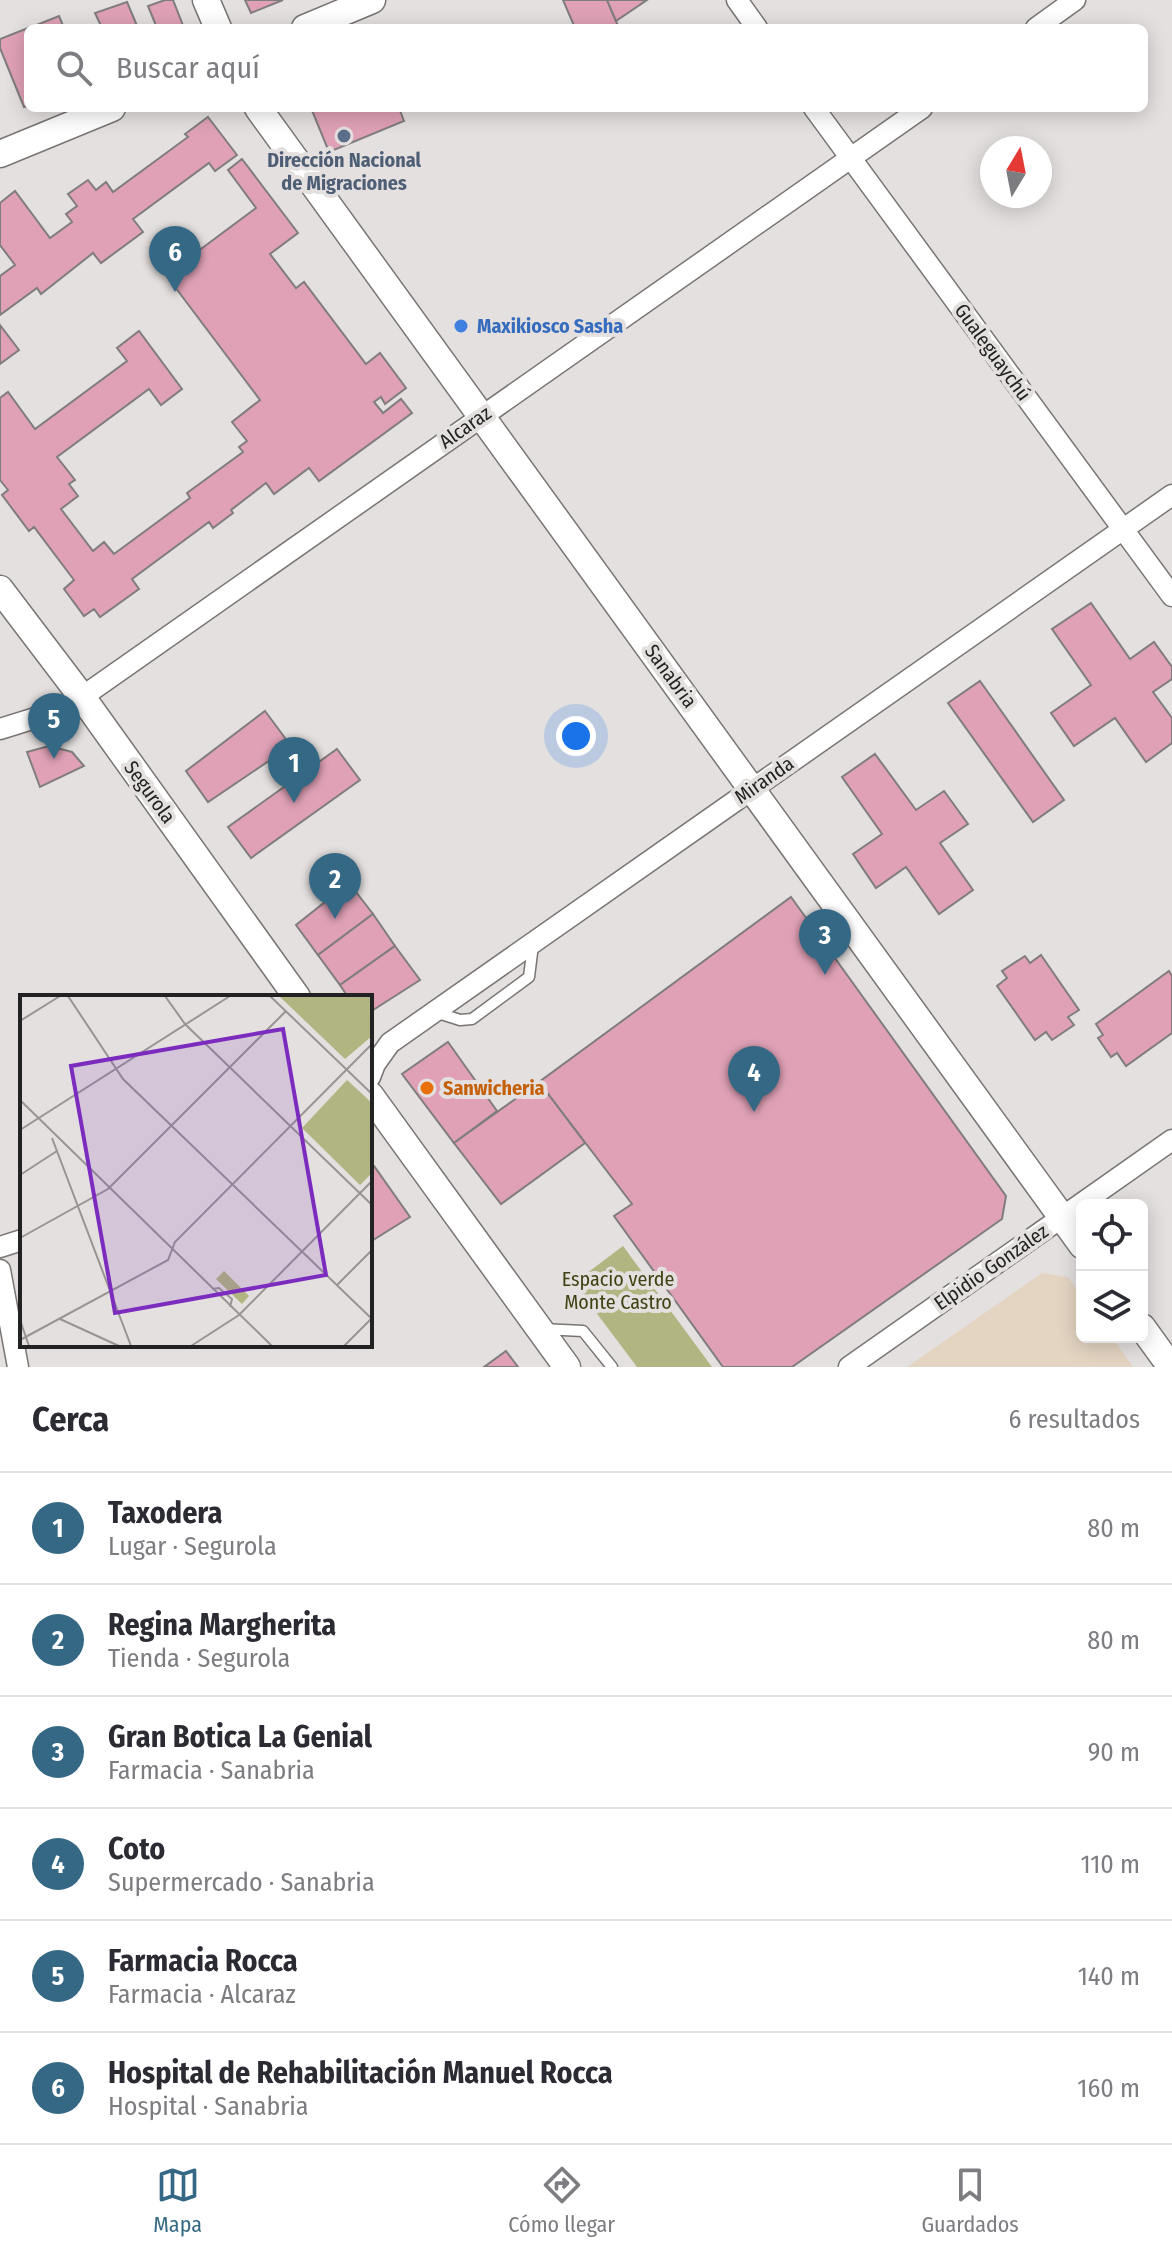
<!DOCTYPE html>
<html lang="es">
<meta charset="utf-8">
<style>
:root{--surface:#fff;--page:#f7f7f7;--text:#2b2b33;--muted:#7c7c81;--line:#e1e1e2;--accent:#356885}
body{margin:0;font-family:"Fira Sans Condensed",sans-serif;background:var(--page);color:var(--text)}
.controls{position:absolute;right:24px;bottom:24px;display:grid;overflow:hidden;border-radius:12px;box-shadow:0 4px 20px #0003}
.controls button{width:72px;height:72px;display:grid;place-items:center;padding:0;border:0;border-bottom:2px solid var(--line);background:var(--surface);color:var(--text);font:40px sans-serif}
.compass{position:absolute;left:980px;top:136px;width:72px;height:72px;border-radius:50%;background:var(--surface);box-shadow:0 4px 20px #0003;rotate:10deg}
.you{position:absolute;left:576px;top:736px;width:28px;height:28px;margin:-20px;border:6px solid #fff;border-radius:50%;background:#1a73e8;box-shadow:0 0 0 12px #1a73e833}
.badge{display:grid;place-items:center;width:52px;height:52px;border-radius:50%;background:var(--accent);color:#fff;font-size:26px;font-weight:700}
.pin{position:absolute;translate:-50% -66px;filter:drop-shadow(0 2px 4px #0008)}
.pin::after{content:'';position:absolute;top:42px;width:28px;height:24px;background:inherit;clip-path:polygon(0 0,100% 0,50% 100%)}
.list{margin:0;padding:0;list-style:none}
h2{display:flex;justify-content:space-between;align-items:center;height:104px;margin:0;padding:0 32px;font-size:34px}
h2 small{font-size:26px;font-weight:400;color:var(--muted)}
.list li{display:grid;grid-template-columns:52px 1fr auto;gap:24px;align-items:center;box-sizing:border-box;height:112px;padding:0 32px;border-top:2px solid var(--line)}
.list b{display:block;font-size:30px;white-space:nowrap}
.list p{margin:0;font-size:26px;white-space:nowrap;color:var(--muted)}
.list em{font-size:26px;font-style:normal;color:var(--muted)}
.icon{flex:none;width:44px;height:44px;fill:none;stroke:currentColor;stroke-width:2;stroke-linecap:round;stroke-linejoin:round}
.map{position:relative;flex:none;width:1172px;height:1367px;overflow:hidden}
.search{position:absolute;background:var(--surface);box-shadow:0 4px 20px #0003;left:24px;right:24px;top:24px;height:88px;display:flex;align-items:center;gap:20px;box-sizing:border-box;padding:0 28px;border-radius:12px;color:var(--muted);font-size:30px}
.sheet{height:776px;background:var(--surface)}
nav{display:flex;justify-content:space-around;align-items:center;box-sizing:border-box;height:112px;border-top:2px solid var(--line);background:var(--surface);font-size:22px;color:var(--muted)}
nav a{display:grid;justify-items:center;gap:4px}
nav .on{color:var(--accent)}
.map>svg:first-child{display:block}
</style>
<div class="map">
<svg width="1172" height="1367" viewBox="0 0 1172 1367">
<rect width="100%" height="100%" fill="#e4e0df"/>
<!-- education -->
<path fill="#e4d5c2" d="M1042,1273l26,4 14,19v41h30l21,30h-226z"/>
<!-- park -->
<path fill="#b1b581" d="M623,1246l89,121h-75l-63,-84z"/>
<!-- building -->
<g fill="#e0a1b6" stroke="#807d7e" stroke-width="2">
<path d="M165,0h8l11,28h-27l-9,-22z"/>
<path d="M245,0h38l-32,13z"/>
<path d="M563,0h44l12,28h-44z"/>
<path d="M607,0h40l-31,21z"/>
<path d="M127,2l11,26h-36l-7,-15z"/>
<path d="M59,16l5,12h-35z"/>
<path d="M28,28v78l-4,1 -24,-59v-9z"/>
<path d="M311,108h88l5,13 -75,31z"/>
<path d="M208,117l29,38 -22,16 -6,-8 -76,56 10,13 -42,31 -8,-10 -52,41 -4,-6 -37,27v-39l15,-11 -15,-20v-42l15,-12 35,47 22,-16 -6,-8 11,-8 -9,-12 20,-14 8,10 10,-8 7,10 75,-55 -3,-3z"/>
<path d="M242,159l56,74 -28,21 26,34 8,-6 62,82 14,-11 26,35 -21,16 -4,-7 -7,5 9,11 18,-14 11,14 -93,68 -10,-13 -35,26 -8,-11 -35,27 2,3 -20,15 -4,-6 -77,57 7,10 -39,28 -6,-8 -10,7 -20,-27 10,-9 -40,-53 -5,4 -27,-36 6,-5 -8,-10v-82l8,-6 27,37 92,-68 -10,-13 22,-17 43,58 -21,16 -12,-16 -92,68 18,23 -6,4 9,12 -17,13 32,42 11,-9 10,12 76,-56 -3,-5 56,-41 -4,-5 8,-6 -15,-19 28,-22 -94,-125 90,-67 -28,-38z"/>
<path d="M0,325l19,25 -19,14z"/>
<path d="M1091,603l39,56 24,-17 18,25v12l-19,13 19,26v25l-26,19 -31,-44 -41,28 -23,-33 40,-28 -39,-56z"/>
<path d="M980,681l84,119 -31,22 -85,-119z"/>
<path d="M265,711l26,35 -83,56 -22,-31z"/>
<path d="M49,746l23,6 12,14 -44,21 -13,-35z"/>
<path d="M337,749l23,31 -109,78 -23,-31z"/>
<path d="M875,754l41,56 28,-19 24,33 -28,19 33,47 -34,24 -33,-47 -30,21 -23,-34 29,-20 -40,-57z"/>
<path d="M349,883l24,31 -55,41 -22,-30z"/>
<path d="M791,897l215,299 -4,23 -210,148h-69l-109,-151 18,-12 -93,-122z"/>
<path d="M373,914l22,32 -55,39 -22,-30z"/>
<path d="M395,946l25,34 -50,32v-15h-22l-8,-12z"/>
<path d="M1041,955l38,55 -11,7 6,8 -22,15 -6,-8 -11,8 -38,-54 10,-8 -5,-7 23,-15 5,7z"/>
<path d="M1169,971l3,5v57l-46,33 -9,-13 -6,4 -13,-19 5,-3 -7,-11z"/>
<path d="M448,1042l49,69 -43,32 -52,-69z"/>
<path d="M539,1082l46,61 -84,61 -47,-61z"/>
<path d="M370,1165l4,1 36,51 -40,25z"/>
<path d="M506,1351l12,16h-34z"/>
</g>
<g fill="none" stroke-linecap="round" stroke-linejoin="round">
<!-- service casing -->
<g stroke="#787573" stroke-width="13">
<g id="service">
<path d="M435,1012l25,8 12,-1 57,-42 4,-32"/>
<path d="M542,1329l41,2 29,36"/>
</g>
</g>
<!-- minor casing -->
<g stroke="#787573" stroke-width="23">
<g id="minor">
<path d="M737,0l20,28"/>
<path d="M1036,28l39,-28"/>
<path d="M814,108l358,488"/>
<path d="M0,729l45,-14 37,-18 840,-589"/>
<path d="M370,1077l5,-13 15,-21 782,-548"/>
<path d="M0,1247l22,-7"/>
<path d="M0,1270l18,97"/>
<path d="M849,1367l323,-227"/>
</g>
</g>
<!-- tertiary casing -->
<g stroke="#787573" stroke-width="29">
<g id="tertiary">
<path d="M206,0l12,28"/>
<path d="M305,28l67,-28"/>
<path d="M258,108l824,1137"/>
<path d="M0,154l112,-46"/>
<path d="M0,589l82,108 215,300"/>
<path d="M370,1095l197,272"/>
<path d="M1142,1327l29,40"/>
</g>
</g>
<!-- service -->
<use href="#service" stroke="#fff" stroke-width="10"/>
<!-- minor -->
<use href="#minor" stroke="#fff" stroke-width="20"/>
<!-- tertiary -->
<use href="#tertiary" stroke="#fff" stroke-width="26"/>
</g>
<!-- markers -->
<circle fill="#5c6f8a" stroke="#e4e0df" stroke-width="3" cx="344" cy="136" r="8"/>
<circle fill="#3f7fe0" stroke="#e4e0df" stroke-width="3" cx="461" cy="326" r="8"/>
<circle fill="#e8710a" stroke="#e4e0df" stroke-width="3" cx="427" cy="1088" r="8"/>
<g text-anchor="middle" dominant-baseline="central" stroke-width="8" stroke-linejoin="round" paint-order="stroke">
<!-- service labels -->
<g font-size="20" font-weight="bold" fill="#4e5e75" stroke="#e4e0df">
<text x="344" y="160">Dirección Nacional<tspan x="344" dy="23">de Migraciones</tspan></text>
</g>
<!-- shop labels -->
<g font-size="20" font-weight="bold" fill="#366cbe" stroke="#e4e0df" text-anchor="start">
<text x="477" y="326">Maxikiosco Sasha</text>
</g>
<!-- street labels -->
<g font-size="20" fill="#232222" stroke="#e4e0df">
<text transform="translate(993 352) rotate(54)">Gualeguaychú</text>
<text transform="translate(465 427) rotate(-35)">Alcaraz</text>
<text transform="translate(671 676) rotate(54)">Sanabria</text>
<text transform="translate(764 780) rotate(-35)">Miranda</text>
<text transform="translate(150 792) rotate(54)">Segurola</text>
<text transform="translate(991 1267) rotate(-35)">Elpidio González</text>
</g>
<!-- food labels -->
<g font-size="20" font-weight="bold" fill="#c56008" stroke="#e4e0df" text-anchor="start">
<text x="443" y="1088">Sanwicheria</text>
</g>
<!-- park labels -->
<g font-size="20" fill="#3f4113" stroke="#e4e0df">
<text x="618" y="1279">Espacio verde<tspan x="618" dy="23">Monte Castro</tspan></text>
</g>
</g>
<!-- overview -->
<g transform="translate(20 995)">
<rect width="352" height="352" fill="#e4e0df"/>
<path d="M259,1h93v40l-27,23zM327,85l25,23v70l-12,12 -58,-57zM204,276l25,25 -7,8 -26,-25z" fill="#b1b581"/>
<path fill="none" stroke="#979493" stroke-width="2" d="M48,1l55,83 249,240M145,1l20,28 187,181M250,1l102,98M0,26l40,-25M0,105l252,246M0,135l210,-134M32,143l79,208M0,180l37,-24M0,243l88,-49 178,-178M317,290l35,-35M192,294l7,-1 13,11 -2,8M40,324l59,27M0,325l9,26M0,345l148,-80 7,-18 197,-198M171,351l48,-31 133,-134M324,351l28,-28"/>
<path fill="#7b2cbf" fill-opacity="0.15" stroke="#7b2cbf" stroke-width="4" d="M263,34l43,246 -211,38 -44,-247z"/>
<rect width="352" height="352" fill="none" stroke="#232222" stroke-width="4"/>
</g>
</svg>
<div class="controls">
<button><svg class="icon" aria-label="locate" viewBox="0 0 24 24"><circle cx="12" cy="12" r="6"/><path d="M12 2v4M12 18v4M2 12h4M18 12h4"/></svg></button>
<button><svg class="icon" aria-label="layers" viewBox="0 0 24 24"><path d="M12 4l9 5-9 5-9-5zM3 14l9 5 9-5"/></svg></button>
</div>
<svg class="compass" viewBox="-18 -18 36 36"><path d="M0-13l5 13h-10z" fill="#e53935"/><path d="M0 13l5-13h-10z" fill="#7c7c81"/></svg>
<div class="you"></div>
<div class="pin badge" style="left:294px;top:803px">1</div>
<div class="pin badge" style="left:335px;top:919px">2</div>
<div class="pin badge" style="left:825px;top:975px">3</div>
<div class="pin badge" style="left:754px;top:1112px">4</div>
<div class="pin badge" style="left:54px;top:759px">5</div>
<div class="pin badge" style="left:175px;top:292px">6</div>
<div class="search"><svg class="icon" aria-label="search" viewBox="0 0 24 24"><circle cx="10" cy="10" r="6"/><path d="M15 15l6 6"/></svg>Buscar aquí</div>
</div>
<section class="sheet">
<h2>Cerca<small>6 resultados</small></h2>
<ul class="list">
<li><span class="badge">1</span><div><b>Taxodera</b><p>Lugar · Segurola</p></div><em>80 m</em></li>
<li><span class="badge">2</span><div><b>Regina Margherita</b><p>Tienda · Segurola</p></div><em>80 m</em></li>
<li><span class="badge">3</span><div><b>Gran Botica La Genial</b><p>Farmacia · Sanabria</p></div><em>90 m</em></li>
<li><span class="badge">4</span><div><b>Coto</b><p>Supermercado · Sanabria</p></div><em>110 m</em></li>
<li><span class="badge">5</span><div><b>Farmacia Rocca</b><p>Farmacia · Alcaraz</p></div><em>140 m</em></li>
<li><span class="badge">6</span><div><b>Hospital de Rehabilitación Manuel Rocca</b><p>Hospital · Sanabria</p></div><em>160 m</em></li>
</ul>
</section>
<nav>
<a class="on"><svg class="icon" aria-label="map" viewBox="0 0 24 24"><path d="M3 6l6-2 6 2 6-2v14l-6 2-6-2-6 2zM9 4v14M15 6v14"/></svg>Mapa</a>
<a><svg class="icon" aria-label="directions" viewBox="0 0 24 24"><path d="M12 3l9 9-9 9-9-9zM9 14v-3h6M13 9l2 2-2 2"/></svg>Cómo llegar</a>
<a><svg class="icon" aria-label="saved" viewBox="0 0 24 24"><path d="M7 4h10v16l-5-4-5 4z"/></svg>Guardados</a>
</nav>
